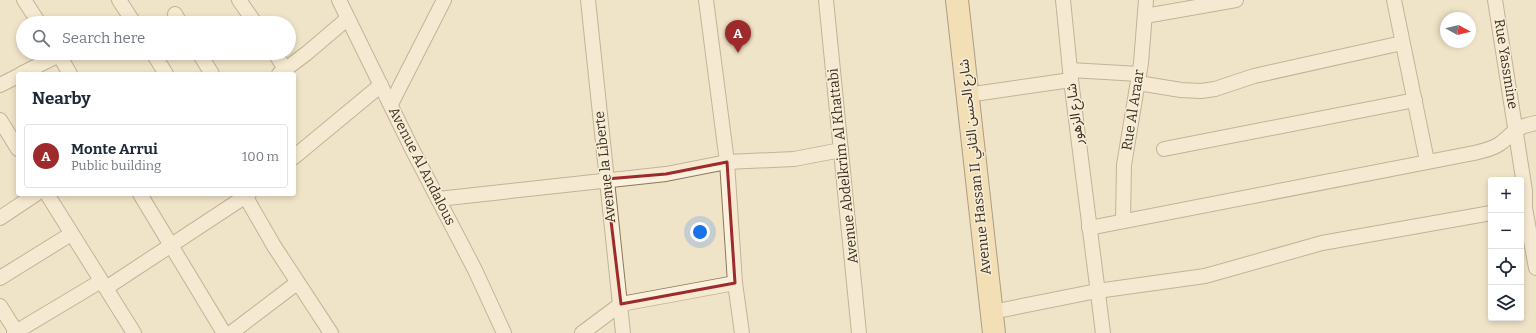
<!DOCTYPE html>
<meta charset="utf-8">
<style>
:root{--surface:#fff;--page:#f6f6f7;--text:#1f2937;--muted:#747a83;--line:#e0e1e3;--accent:#9e2a2b}
body{margin:0;font-family:Bitter,"Noto Sans Arabic",serif;background:var(--page);color:var(--text)}
.controls{position:absolute;right:12px;bottom:12px;display:grid;overflow:hidden;border-radius:4px;box-shadow:0 2px 6px #0003}
.controls button{width:36px;height:36px;display:grid;place-items:center;padding:0;border:0;border-bottom:1px solid var(--line);background:var(--surface);color:var(--text);font:20px sans-serif}
.compass{position:absolute;left:1440px;top:12px;width:36px;height:36px;border-radius:50%;background:var(--surface);box-shadow:0 2px 6px #0003;rotate:98deg}
.you{position:absolute;left:700px;top:232px;width:14px;height:14px;margin:-10px;border:3px solid #fff;border-radius:50%;background:#1a73e8;box-shadow:0 0 0 6px #1a73e833}
.badge{display:grid;place-items:center;width:26px;height:26px;border-radius:50%;background:var(--accent);color:#fff;font-size:13px;font-weight:700}
.pin{position:absolute;translate:-50% -33px;filter:drop-shadow(0 1px 2px #0008)}
.pin::after{content:'';position:absolute;top:21px;width:14px;height:12px;background:inherit;clip-path:polygon(0 0,100% 0,50% 100%)}
.list{margin:0;padding:0;list-style:none}
h2{display:flex;justify-content:space-between;align-items:center;height:52px;margin:0;padding:0 16px;font-size:17px}
h2 small{font-size:13px;font-weight:400;color:var(--muted)}
.list li{display:grid;grid-template-columns:26px 1fr auto;gap:12px;align-items:center;box-sizing:border-box;height:64px;margin:0 8px 8px;padding:0 8px;border:1px solid var(--line);border-radius:4px}
.list b{display:block;font-size:15px;white-space:nowrap}
.list p{margin:0;font-size:13px;white-space:nowrap;color:var(--muted)}
.list em{font-size:13px;font-style:normal;color:var(--muted)}
.icon{flex:none;width:22px;height:22px;fill:none;stroke:currentColor;stroke-width:2;stroke-linecap:round;stroke-linejoin:round}
.map{position:relative;flex:none;width:1536px;height:333px;overflow:hidden}
.search{position:absolute;background:var(--surface);box-shadow:0 2px 6px #0003;left:16px;top:16px;width:280px;height:44px;display:flex;align-items:center;gap:10px;box-sizing:border-box;padding:0 14px;border-radius:22px;color:var(--muted);font-size:15px}
.panel{position:absolute;background:var(--surface);box-shadow:0 2px 6px #0003;left:16px;top:72px;width:280px;height:124px;border-radius:4px}
.map>svg:first-child{display:block}
</style>
<div class="map">
<svg width="1536" height="333" viewBox="0 0 1536 333">
<rect width="100%" height="100%" fill="#f0e4c8"/>
<g fill="none" stroke-linecap="round" stroke-linejoin="round">
<!-- minor casing -->
<g stroke="#8d765c" stroke-width="16">
<g id="minor">
<path d="M24,0l15,23"/>
<path d="M119,0l15,23"/>
<path d="M239,0l16,23"/>
<path d="M339,0l73,149 63,121 29,63"/>
<path d="M588,0l35,333"/>
<path d="M706,0l21,162 8,121 7,50"/>
<path d="M826,0l33,333"/>
<path d="M1063,0l8,80 32,253"/>
<path d="M1394,0l33,161"/>
<path d="M1495,0l30,191v17l11,60"/>
<path d="M175,14l5,9"/>
<path d="M1145,16l91,-16"/>
<path d="M58,53l12,21"/>
<path d="M153,53l13,21"/>
<path d="M199,53l13,21"/>
<path d="M275,53l10,16"/>
<path d="M1070,70l69,4"/>
<path d="M21,74l42,-21"/>
<path d="M279,74l28,-21 40,-34"/>
<path d="M1138,83l43,7 20,1 14,-2 39,-13 148,-33"/>
<path d="M0,85l18,-9"/>
<path d="M967,95l104,-15"/>
<path d="M391,104l53,-104"/>
<path d="M0,120l18,29"/>
<path d="M1164,149l251,-49"/>
<path d="M294,157l87,-72"/>
<path d="M47,194l87,139"/>
<path d="M140,194l84,139"/>
<path d="M244,194l30,52 57,87"/>
<path d="M438,199l228,-25 61,-12 67,-3 47,-9"/>
<path d="M0,218l36,-24"/>
<path d="M1123,221l1,-56 17,-102 5,-63"/>
<path d="M1089,228l385,-75c9,-2 19,-4 27,-10 15,-12 14,-16 35,-20"/>
<path d="M0,278l71,-44"/>
<path d="M106,288l143,-94"/>
<path d="M0,306l17,27"/>
<path d="M992,312l105,-21 108,-15 117,-33 169,-30"/>
<path d="M14,333l87,-52"/>
<path d="M231,333l66,-50"/>
<path d="M582,333l39,-29 114,-21"/>
</g>
</g>
<!-- primary casing -->
<g stroke="#5b4430" stroke-width="24">
<path id="primary" d="M957,0l37,333"/>
</g>
<!-- minor -->
<use href="#minor" stroke="#faf1dc" stroke-width="14"/>
<!-- primary -->
<use href="#primary" stroke="#f3d9a0" stroke-width="22"/>
</g>
<!-- marked area -->
<path d="M0 0H1536V333H0ZM727,162l8,121 -114,21 -15,-125 60,-5z" fill="#f0e4c8" fill-opacity=".55" fill-rule="evenodd"/>
<path fill="none" stroke="#9e2a2b" stroke-width="3" stroke-linejoin="round" d="M727,162l8,121 -114,21 -15,-125 60,-5z"/>
<g text-anchor="middle" dominant-baseline="central" stroke-width="3" stroke-linejoin="round" paint-order="stroke">
<!-- street labels -->
<g font-size="14" fill="#3d2e20" stroke="#f7eed8">
<text transform="translate(1506 64) rotate(81)">Rue Yassmine</text>
<text transform="translate(1133 110) rotate(-81)">Rue Al Araar</text>
<text transform="translate(1075 114) rotate(-97)">شارع الزهور</text>
<text transform="translate(422 166) rotate(63)">Avenue Al Andalous</text>
<text transform="translate(843 166) rotate(-96)">Avenue Abdelkrim Al Khattabi</text>
<text transform="translate(605 167) rotate(-96)">Avenue la Liberte</text>
<text transform="translate(975 167) rotate(-96)">Avenue Hassan II شارع الحسن الثاني</text>
</g>
</g>
</svg>
<div class="controls">
<button>+</button>
<button>−</button>
<button><svg class="icon" aria-label="locate" viewBox="0 0 24 24"><circle cx="12" cy="12" r="6"/><path d="M12 2v4M12 18v4M2 12h4M18 12h4"/></svg></button>
<button><svg class="icon" aria-label="layers" viewBox="0 0 24 24"><path d="M12 4l9 5-9 5-9-5zM3 14l9 5 9-5"/></svg></button>
</div>
<svg class="compass" viewBox="-18 -18 36 36"><path d="M0-13l5 13h-10z" fill="#e53935"/><path d="M0 13l5-13h-10z" fill="#747a83"/></svg>
<div class="you"></div>
<div class="pin badge" style="left:738px;top:53px">A</div>
<div class="search"><svg class="icon" aria-label="search" viewBox="0 0 24 24"><circle cx="10" cy="10" r="6"/><path d="M15 15l6 6"/></svg>Search here</div>
<section class="panel">
<h2>Nearby<small></small></h2>
<ul class="list">
<li><span class="badge">A</span><div><b>Monte Arrui</b><p>Public building</p></div><em>100 m</em></li>
</ul>
</section>
</div>
